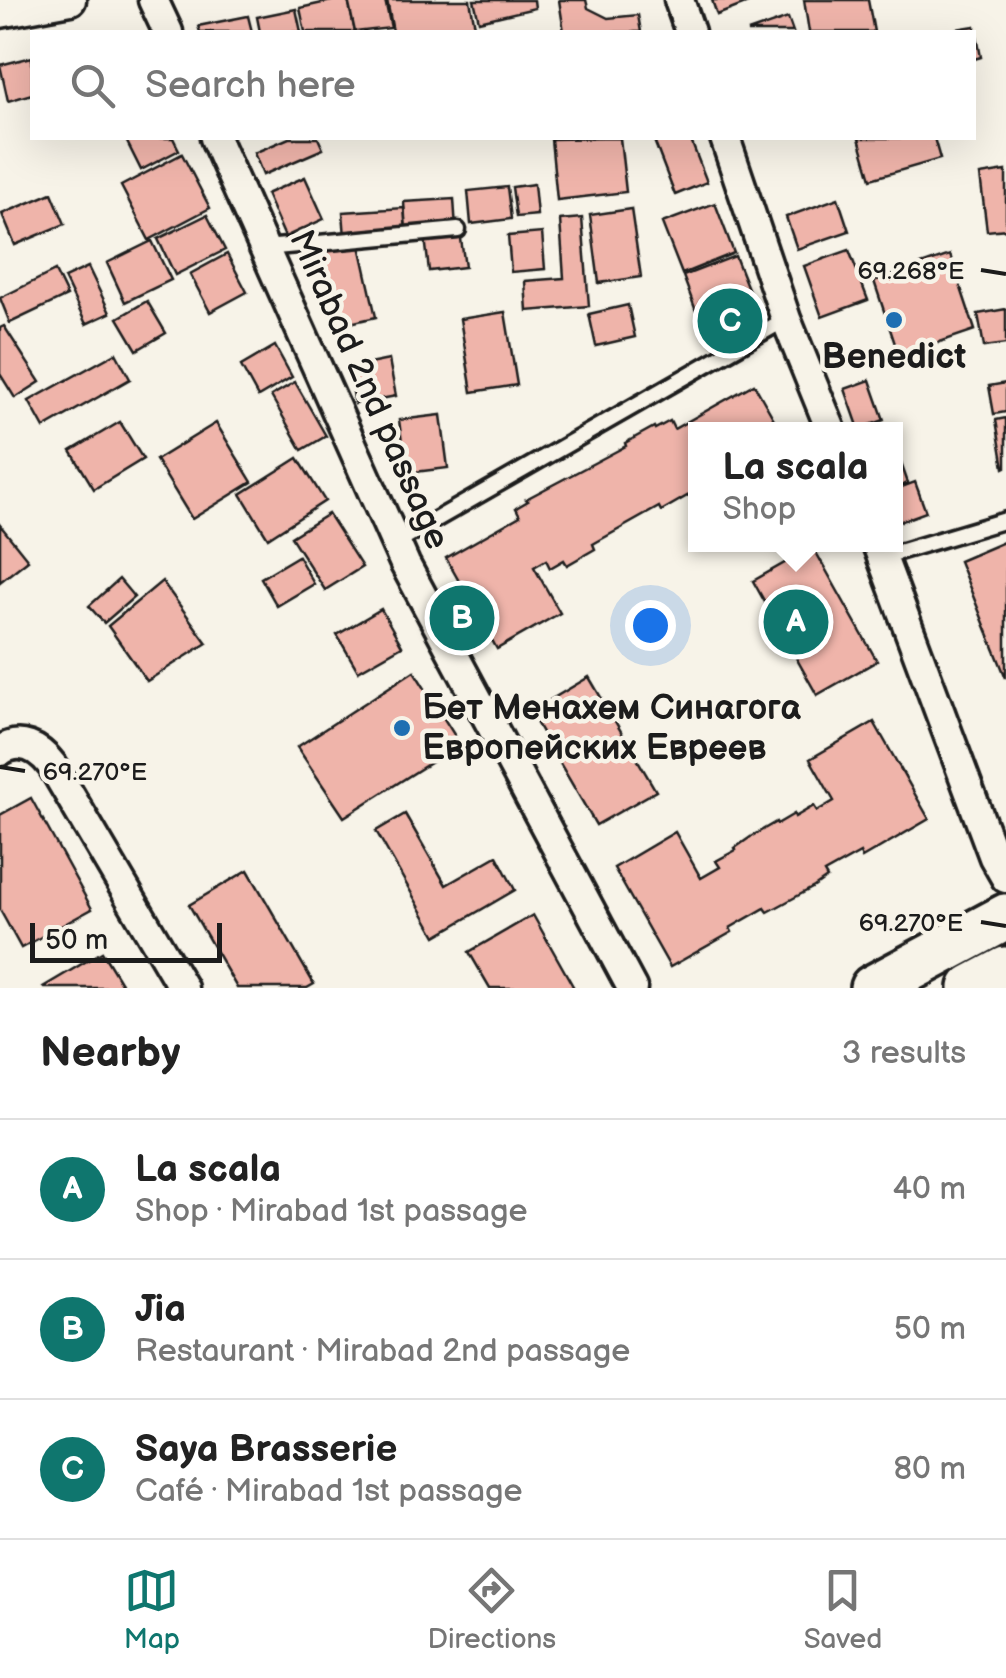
<!DOCTYPE html>
<meta charset="utf-8">
<style>
:root{--surface:#fff;--page:#f6f6f6;--text:#222;--muted:#767676;--line:#e0e0e0;--accent:#0f766e}
body{margin:0;font-family:"Balsamiq Sans",sans-serif;background:var(--page);color:var(--text)}
.scale{position:absolute;left:30px;bottom:25px;width:192px;box-sizing:border-box;padding-left:10px;border:5px solid #1c1c1c;border-top:0;font-size:28px;line-height:35px;white-space:nowrap;color:#1c1c1c;-webkit-text-stroke:8px #f7f3e8;paint-order:stroke}
.you{position:absolute;left:650px;top:625px;width:35px;height:35px;margin:-25px;border:8px solid #fff;border-radius:50%;background:#1a73e8;box-shadow:0 0 0 15px #1a73e833}
.badge{display:grid;place-items:center;width:65px;height:65px;border-radius:50%;background:var(--accent);color:#fff;font-size:32px;font-weight:700}
.pin{position:absolute;translate:-50% -50%;border:5px solid #fff;box-shadow:0 2px 10px #0006}
.popup{position:absolute;left:688px;top:422px;width:215px;height:130px;box-sizing:border-box;display:grid;place-content:center;border-radius:0px;background:var(--surface);filter:drop-shadow(0 2px 8px #0005);font-size:32px;white-space:nowrap;color:var(--muted)}
.popup b{font-size:38px;color:var(--text)}
.popup::after{content:'';position:absolute;left:50%;top:100%;margin-left:-20px;border:20px solid transparent;border-top-color:var(--surface)}
.list{margin:0;padding:0;list-style:none}
h2{display:flex;justify-content:space-between;align-items:center;height:130px;margin:0;padding:0 40px;font-size:42px}
h2 small{font-size:32px;font-weight:400;color:var(--muted)}
.list li{display:grid;grid-template-columns:65px 1fr auto;gap:30px;align-items:center;box-sizing:border-box;height:140px;padding:0 40px;border-top:2px solid var(--line)}
.list b{display:block;font-size:38px;white-space:nowrap}
.list p{margin:0;font-size:32px;white-space:nowrap;color:var(--muted)}
.list em{font-size:32px;font-style:normal;color:var(--muted)}
.icon{flex:none;width:55px;height:55px;fill:none;stroke:currentColor;stroke-width:2;stroke-linecap:round;stroke-linejoin:round}
.map{position:relative;flex:none;width:1006px;height:988px;overflow:hidden}
.search{position:absolute;background:var(--surface);box-shadow:0 10px 40px #0002;left:30px;right:30px;top:30px;height:110px;display:flex;align-items:center;gap:25px;box-sizing:border-box;padding:0 35px;border-radius:0px;color:var(--muted);font-size:38px}
.sheet{height:550px;background:var(--surface)}
nav{display:flex;justify-content:space-around;align-items:center;box-sizing:border-box;height:140px;border-top:2px solid var(--line);background:var(--surface);font-size:28px;color:var(--muted)}
nav a{display:grid;justify-items:center;gap:5px}
nav .on{color:var(--accent)}
.map>svg:first-child{display:block}
</style>
<div class="map">
<svg width="1006" height="988" viewBox="0 0 1006 988">
<rect width="100%" height="100%" fill="#f7f3e8"/>
<filter id="ink" filterUnits="userSpaceOnUse"><feTurbulence type="fractalNoise" baseFrequency=".01" numOctaves="2"/><feDisplacementMap in="SourceGraphic" scale="20" xChannelSelector="R" yChannelSelector="G"/><feConvolveMatrix kernelMatrix="1 2 1 2 8 2 1 2 1" color-interpolation-filters="sRGB"/></filter>
<g filter="url(#ink)">
<!-- building -->
<g fill="#efb4aa" stroke="#1c1c1c" stroke-width="2.5">
<path d="M336,0h12l7,32h-50l-5,-24z"/>
<path d="M348,0h37l6,28 -36,4z"/>
<path d="M387,0h83l6,32h-83z"/>
<path d="M474,0h60l1,8 -56,13z"/>
<path d="M559,0h27l2,8 20,10 30,-3 3,17h-77z"/>
<path d="M712,0h35l1,3 -31,12z"/>
<path d="M804,0h64l6,32h-65z"/>
<path d="M296,9l5,23h-41l-3,-15z"/>
<path d="M248,16l4,16h-52l-2,-6z"/>
<path d="M788,18l5,14h-45z"/>
<path d="M975,26l6,31 -7,2v-27l-24,-2z"/>
<path d="M32,57v37l-24,7 -8,-36z"/>
<path d="M125,138h48l6,12 -38,20z"/>
<path d="M289,138h29l5,11 -60,26 -9,-22z"/>
<path d="M620,138l6,54 -69,8 -6,-61z"/>
<path d="M653,138h37l17,44 -32,13z"/>
<path d="M859,138h75l6,21 -69,20z"/>
<path d="M182,154l28,54 -61,32 -28,-54z"/>
<path d="M1006,171v58l-19,2 -7,-56z"/>
<path d="M305,177l19,42 -39,18 -19,-43z"/>
<path d="M534,184l3,31 -21,2 -4,-30z"/>
<path d="M507,187l4,32 -40,5 -3,-33z"/>
<path d="M52,193l13,31 -50,21 -13,-31z"/>
<path d="M838,198l11,33 -52,18 -11,-32z"/>
<path d="M454,199l2,30 -50,4 -2,-31z"/>
<path d="M715,203l19,50 -52,21 -20,-51z"/>
<path d="M404,208l2,25 -61,4 -2,-25z"/>
<path d="M631,209l10,68 -42,6 -9,-68z"/>
<path d="M207,215l18,35 -50,25 -17,-36z"/>
<path d="M582,218l7,88 -62,5 -2,-30 39,-3 -4,-58z"/>
<path d="M460,232l5,35 -36,4 -4,-34z"/>
<path d="M542,233l3,36 -34,3 -3,-36z"/>
<path d="M152,241l19,39 -46,22 -18,-39z"/>
<path d="M359,241l17,76 -39,9 -18,-76z"/>
<path d="M849,250l19,50 -46,17 -18,-51z"/>
<path d="M227,254l20,38 -37,20 -20,-38z"/>
<path d="M950,255l25,75 -76,26 -25,-75z"/>
<path d="M735,256l20,50 -53,21 -19,-51z"/>
<path d="M88,267l22,46 -24,11 -22,-46z"/>
<path d="M55,271l12,25 -57,27 -10,-25z"/>
<path d="M147,301l19,32 -29,17 -19,-32z"/>
<path d="M628,305l7,32 -39,9 -7,-32z"/>
<path d="M1006,309v35l-22,3 -6,-33z"/>
<path d="M505,312l12,73 -45,7 -12,-73z"/>
<path d="M4,326l36,56 -25,16 -15,-24v-46z"/>
<path d="M275,346l17,31 -34,20 -17,-31z"/>
<path d="M116,353l14,26 -86,49 -15,-27z"/>
<path d="M389,360l7,36 -41,8 -6,-36z"/>
<path d="M870,380l14,40 -25,9 -14,-40z"/>
<path d="M295,382l31,54 -24,14 -31,-54z"/>
<path d="M1006,383v29l-12,2 -5,-28z"/>
<path d="M754,384l26,46h-84l-2,62 -33,19 -2,-4 -66,37 2,5 -28,16 -3,-5 -14,8 -4,-8 -12,7 26,46 -63,36 -51,-91 74,-42 -4,-8 12,-7 -2,-2 100,-53 -1,-3 29,-16 1,2 15,-8 4,8z"/>
<path d="M441,415l7,53 -42,5 -7,-53z"/>
<path d="M1006,418v49l-2,1 -8,-48z"/>
<path d="M120,422l23,37 -49,30 -23,-38z"/>
<path d="M216,423l36,59 -60,37 -36,-59z"/>
<path d="M896,449l12,34 -12,5z"/>
<path d="M298,458l27,43 -57,37 -27,-44z"/>
<path d="M915,482l11,30 -30,11v-34z"/>
<path d="M328,514l34,53 -37,23 -34,-53z"/>
<path d="M0,525l28,35 -28,22z"/>
<path d="M1006,541v137l-47,-117z"/>
<path d="M813,547l64,114 -60,34 -64,-114z"/>
<path d="M298,556l16,28 -37,22 -16,-28z"/>
<path d="M119,579l15,18 -30,26 -15,-17z"/>
<path d="M162,581l45,62 -60,38 -39,-55z"/>
<path d="M381,609l21,37 -44,25 -21,-36z"/>
<path d="M414,671l46,73 -116,73 -47,-70z"/>
<path d="M589,677l67,114 -60,34 -66,-113z"/>
<path d="M874,722l55,97 -67,39 -2,-5 -36,20 3,5 -13,9 -46,25 -3,-4 -35,20 2,4 -62,35 -56,-99 61,-36 26,46 19,-11 -4,-6 20,-11 -1,-2 17,-12 24,-14 1,2 17,-10 1,3 19,-11 3,5 17,-10 -24,-42z"/>
<path d="M31,798l61,111 -71,39 -21,-38v-95z"/>
<path d="M405,814l41,71 51,-29 18,34 -79,46 -60,-105z"/>
<path d="M248,870l66,114 -7,4h-70l-48,-83z"/>
<path d="M533,915l41,73h-84l-21,-36z"/>
<path d="M102,952l22,36h-80l-1,-1z"/>
</g>
<g fill="none" stroke-linecap="round" stroke-linejoin="round">
<!-- service casing -->
<g stroke="#1c1c1c" stroke-width="21">
<g id="service">
<path d="M265,248l193,-18"/>
<path d="M395,543l391,-224"/>
<path d="M882,557l124,-37"/>
</g>
</g>
<!-- minor casing -->
<g stroke="#1c1c1c" stroke-width="35">
<g id="minor">
<path d="M153,0l15,32"/>
<path d="M679,0l11,32"/>
<path d="M0,13l71,-13"/>
<path d="M215,138l190,426 227,424"/>
<path d="M725,138l61,181 45,111"/>
<path d="M877,544l117,313 12,21"/>
<path d="M0,751c20,-14 39,-3 52,14l131,223"/>
</g>
</g>
<!-- primary casing -->
<g stroke="#1c1c1c" stroke-width="52">
<g id="primary">
<path d="M873,988l133,-71"/>
<path d="M972,988l34,-18"/>
</g>
</g>
<!-- service -->
<use href="#service" stroke="#f7f3e8" stroke-width="14"/>
<!-- minor -->
<use href="#minor" stroke="#f7f3e8" stroke-width="28"/>
<!-- primary -->
<use href="#primary" stroke="#f7f3e8" stroke-width="45"/>
</g>
</g>
<!-- ticks -->
<path fill="none" stroke="#1c1c1c" stroke-width="4" d="M981,270l25,4M0,767l25,4M981,922l25,4"/>
<!-- markers -->
<g fill="#1f6fb2" stroke="#f7f3e8" stroke-width="4">
<circle cx="894" cy="320" r="10"/>
<circle cx="402" cy="728" r="10"/>
</g>
<g text-anchor="middle" dominant-baseline="central" stroke-width="9" stroke-linejoin="round" paint-order="stroke">
<!-- poi labels -->
<g font-size="35" font-weight="bold" fill="#1c1c1c" stroke="#f7f3e8">
<text x="894" y="357">Benedict</text>
<text x="422" y="708" text-anchor="start">Бет Менахем Синагога<tspan x="422" dy="40">Европейских Евреев</tspan></text>
</g>
<!-- street labels -->
<g font-size="35" fill="#1c1c1c" stroke="#f7f3e8">
<text transform="translate(369 390) rotate(66)">Mirabad 2nd passage</text>
</g>
</g>
<g font-size="25" text-anchor="middle" fill="#1c1c1c" stroke="#f7f3e8" stroke-width="9" stroke-linejoin="round" paint-order="stroke">
<text x="911" y="279">69.268°E</text>
<text x="95" y="780">69.270°E</text>
<text x="911" y="931">69.270°E</text>
</g>
</svg>
<div class="scale">50 m</div>
<div class="you"></div>
<div class="pin badge" style="left:796px;top:622px">A</div>
<div class="popup"><b>La scala</b>Shop</div>
<div class="pin badge" style="left:462px;top:618px">B</div>
<div class="pin badge" style="left:730px;top:321px">C</div>
<div class="search"><svg class="icon" aria-label="search" viewBox="0 0 24 24"><circle cx="10" cy="10" r="6"/><path d="M15 15l6 6"/></svg>Search here</div>
</div>
<section class="sheet">
<h2>Nearby<small>3 results</small></h2>
<ul class="list">
<li><span class="badge">A</span><div><b>La scala</b><p>Shop · Mirabad 1st passage</p></div><em>40 m</em></li>
<li><span class="badge">B</span><div><b>Jia</b><p>Restaurant · Mirabad 2nd passage</p></div><em>50 m</em></li>
<li><span class="badge">C</span><div><b>Saya Brasserie</b><p>Café · Mirabad 1st passage</p></div><em>80 m</em></li>
</ul>
</section>
<nav>
<a class="on"><svg class="icon" aria-label="map" viewBox="0 0 24 24"><path d="M3 6l6-2 6 2 6-2v14l-6 2-6-2-6 2zM9 4v14M15 6v14"/></svg>Map</a>
<a><svg class="icon" aria-label="directions" viewBox="0 0 24 24"><path d="M12 3l9 9-9 9-9-9zM9 14v-3h6M13 9l2 2-2 2"/></svg>Directions</a>
<a><svg class="icon" aria-label="saved" viewBox="0 0 24 24"><path d="M7 4h10v16l-5-4-5 4z"/></svg>Saved</a>
</nav>
